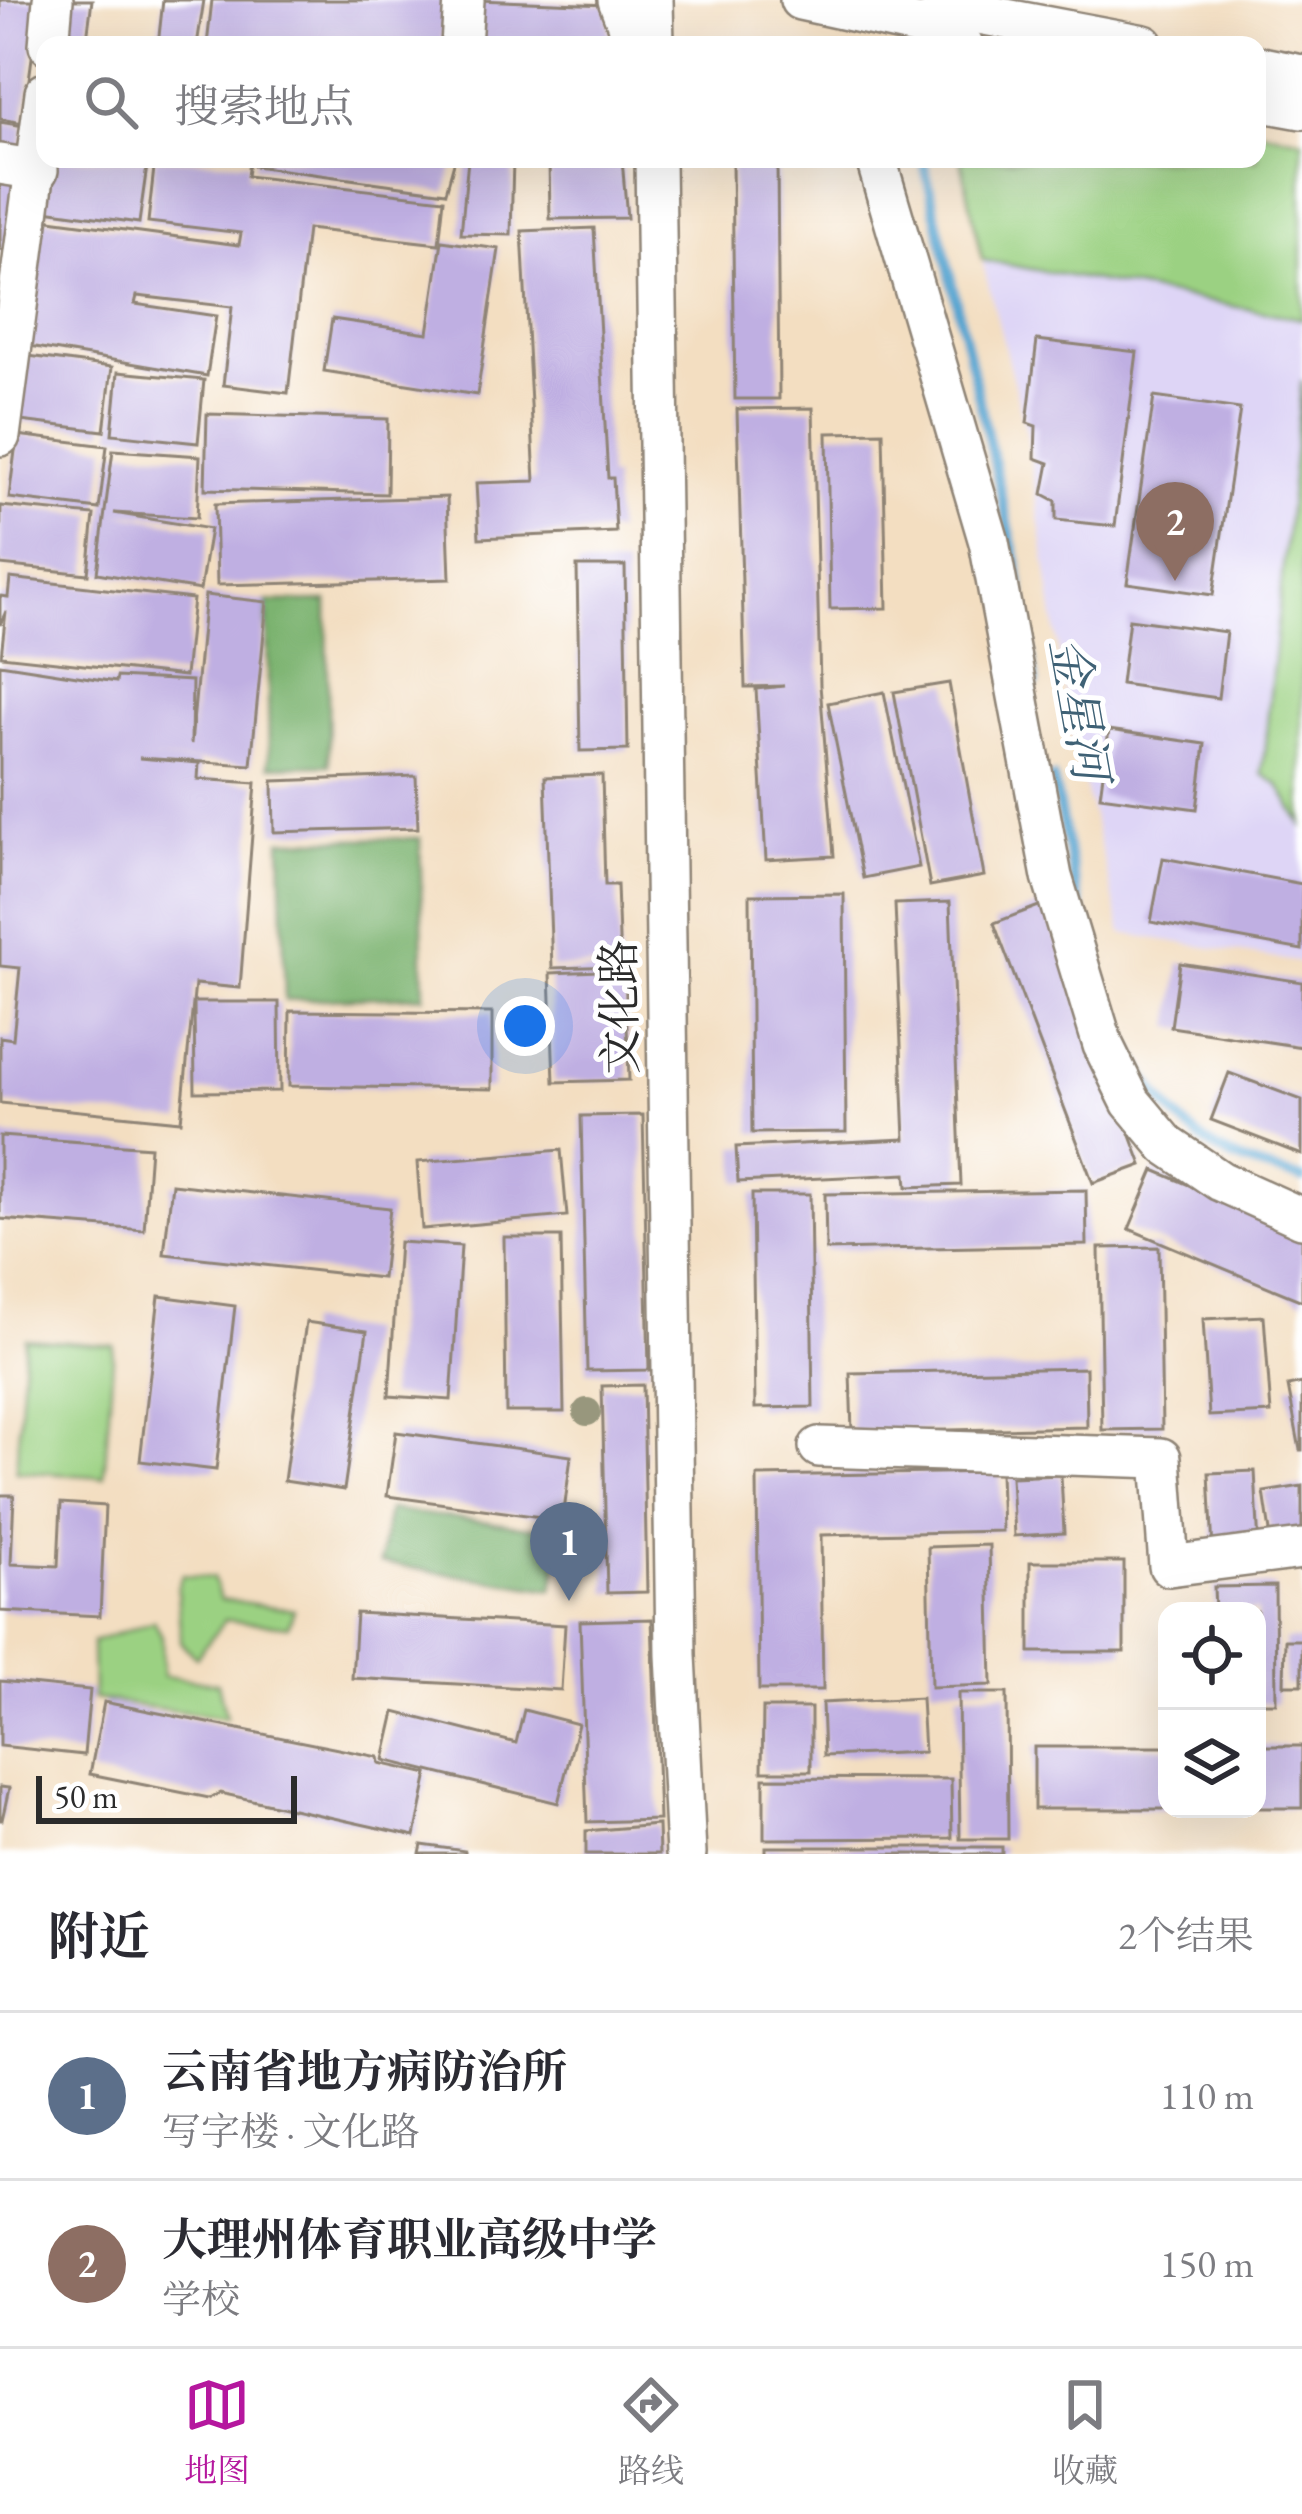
<!DOCTYPE html>
<html lang="zh">
<meta charset="utf-8">
<style>
:root{--surface:#fff;--page:#f2f2f3;--text:#2b2b33;--muted:#7c7c81;--line:#e1e1e2;--accent:#b5179e}
body{margin:0;font-family:"EB Garamond","Noto Serif SC",serif;background:var(--page);color:var(--text)}
.controls{position:absolute;right:36px;bottom:36px;display:grid;overflow:hidden;border-radius:24px;box-shadow:0 12px 48px #0002}
.controls button{width:108px;height:108px;display:grid;place-items:center;padding:0;border:0;border-bottom:3px solid var(--line);background:var(--surface);color:var(--text);font:60px sans-serif}
.scale{position:absolute;left:36px;bottom:30px;width:261px;box-sizing:border-box;padding-left:12px;border:6px solid #2b2b2b;border-top:0;font-size:33px;line-height:42px;white-space:nowrap;color:#2b2b2b;-webkit-text-stroke:9px #fff;paint-order:stroke}
.you{position:absolute;left:525px;top:1026px;width:42px;height:42px;margin:-30px;border:9px solid #fff;border-radius:50%;background:#1a73e8;box-shadow:0 0 0 18px #1a73e833}
.badge{display:grid;place-items:center;width:78px;height:78px;border-radius:50%;background:var(--accent);color:#fff;font-size:39px;font-weight:700}
.pin{position:absolute;translate:-50% -99px;filter:drop-shadow(0 3px 6px #0008)}
.pin::after{content:'';position:absolute;top:63px;width:42px;height:36px;background:inherit;clip-path:polygon(0 0,100% 0,50% 100%)}
.list{margin:0;padding:0;list-style:none}
h2{display:flex;justify-content:space-between;align-items:center;height:156px;margin:0;padding:0 48px;font-size:51px}
h2 small{font-size:39px;font-weight:400;color:var(--muted)}
.list li{display:grid;grid-template-columns:78px 1fr auto;gap:36px;align-items:center;box-sizing:border-box;height:168px;padding:0 48px;border-top:3px solid var(--line)}
.list b{display:block;font-size:45px;white-space:nowrap}
.list p{margin:0;font-size:39px;white-space:nowrap;color:var(--muted)}
.list em{font-size:39px;font-style:normal;color:var(--muted)}
.icon{flex:none;width:66px;height:66px;fill:none;stroke:currentColor;stroke-width:2;stroke-linecap:round;stroke-linejoin:round}
.map{position:relative;flex:none;width:1302px;height:1854px;overflow:hidden}
.search{position:absolute;background:var(--surface);box-shadow:0 12px 48px #0002;left:36px;right:36px;top:36px;height:132px;display:flex;align-items:center;gap:30px;box-sizing:border-box;padding:0 42px;border-radius:24px;color:var(--muted);font-size:45px}
.sheet{height:492px;background:var(--surface)}
nav{display:flex;justify-content:space-around;align-items:center;box-sizing:border-box;height:168px;border-top:3px solid var(--line);background:var(--surface);font-size:33px;color:var(--muted)}
nav a{display:grid;justify-items:center;gap:6px}
nav .on{color:var(--accent)}
.map>svg:first-child{display:block}
</style>
<div class="map">
<svg width="1302" height="1854" viewBox="0 0 1302 1854">
<rect width="100%" height="100%" fill="#fff"/>
<filter id="ink" filterUnits="userSpaceOnUse"><feTurbulence type="fractalNoise" baseFrequency=".00833" numOctaves="2"/><feDisplacementMap in="SourceGraphic" scale="24" xChannelSelector="R" yChannelSelector="G"/><feConvolveMatrix kernelMatrix="1 2 1 2 8 2 1 2 1" color-interpolation-filters="sRGB"/></filter>
<filter id="wash" filterUnits="userSpaceOnUse"><feTurbulence type="fractalNoise" baseFrequency=".004" numOctaves="4" result="noise"/><feDisplacementMap in="SourceGraphic" scale="48" xChannelSelector="R" yChannelSelector="G"/><feGaussianBlur stdDeviation="2.7" result="paint"/><feColorMatrix in="noise" values="0 0 0 0 0 0 0 0 0 0 0 0 0 0 0 0 0 1.4 0 .05"/><feComposite in="paint" operator="in"/></filter>
<g filter="url(#wash)">
<rect width="100%" height="100%" fill="#f3dec1"/>
<!-- built -->
<path fill="#ded5f6" d="M982,260l320,59v644l-180,-30 -52,-205 -43,-294z"/>
<!-- green -->
<g fill="#9bd182" stroke="#637e56" stroke-width="3">
<path d="M1257,130l45,9v180l-320,-59 -21,-101h296z"/>
<path d="M1302,380v444l-24,-40 -16,-10z"/>
<path d="M25,1339l89,7 -10,131 -88,-6z"/>
<path d="M182,1575l31,3 7,21 74,11 -6,16 -63,-6 -29,37 -15,-14 -4,-55z"/>
<path d="M154,1621l8,15 1,40 55,7 8,35 -133,-19 -1,-57z"/>
</g>
<!-- forest -->
<g fill="#7cb370" stroke="#546f4e" stroke-width="3">
<path d="M327,601l2,164 -60,1 -2,-164z"/>
<path d="M420,838l4,158 -139,4 -4,-160z"/>
<path d="M388,1510l175,21 -10,59 -173,-27z"/>
</g>
<g fill="none" stroke-linecap="round" stroke-linejoin="round">
<!-- stream -->
<g stroke="#57a4d0" stroke-width="10">
<path d="M923,159l94,402 18,122"/>
<path d="M1053,778c26,118 45,280 147,360 29,23 68,31 102,41"/>
</g>
</g>
<g id="blocks">
<!-- building -->
<g fill="#bfafe2">
<path d="M0,0h40l-17,123 -23,-4z"/>
<path d="M70,0h22l-5,39 -22,-5z"/>
<path d="M163,0h41l-7,45h-39z"/>
<path d="M212,0h234l-5,45h-234z"/>
<path d="M477,0l130,5 4,40h-134z"/>
<path d="M0,122l24,4 -5,37 -19,-3z"/>
<path d="M52,159h96l-9,64 -94,-13z"/>
<path d="M155,159l94,3 -2,14 197,23 -5,45 -132,-15 -19,164 -65,-8 9,-78 -95,-11 -2,8 81,12 -9,60 -183,-31 18,-126 197,26 2,-12 -93,-11z"/>
<path d="M256,159h199l-9,33 -192,-26z"/>
<path d="M468,159h45l-2,76 -50,-1z"/>
<path d="M549,159h73l5,59 -77,1z"/>
<path d="M777,161l2,238h-44l-3,-237z"/>
<path d="M0,169l26,4 -12,79 -14,-2z"/>
<path d="M594,228l14,250h5l3,54 -137,6 -3,-55 59,-2 -13,-250z"/>
<path d="M442,241l57,8 -22,146 -153,-24 8,-52 96,14z"/>
<path d="M1037,340l100,12 -22,174 -59,-6v-19l-13,-7 6,-31 -14,-5 1,-32 -9,-3z"/>
<path d="M21,355l91,12 -8,64 -92,-11z"/>
<path d="M118,372l86,8 -6,63 -86,-9z"/>
<path d="M1154,397l86,12 -27,186 -86,-12z"/>
<path d="M813,408l7,277 14,171 -68,4 -10,-171 28,-3 -39,1 -8,-278z"/>
<path d="M207,414l181,5 -1,75 -182,-5z"/>
<path d="M883,432l4,176 -57,1 -3,-176z"/>
<path d="M17,435l90,11 -8,63 -90,-11z"/>
<path d="M113,450l87,6 -3,62 -83,-5 96,16 -10,61 -103,-17z"/>
<path d="M447,497l3,82 -233,6 -2,-81z"/>
<path d="M1,506l93,9 -6,59 -88,-9z"/>
<path d="M577,566h48l3,184 -48,1z"/>
<path d="M10,578l183,21 -8,77 -184,-20 5,-45 -6,14v-29l8,1z"/>
<path d="M205,595l62,7 -16,163 -112,-7 60,5 -1,16 58,4 -16,205 -45,-4 -14,137 -181,-18v-66l13,2 7,-71 -20,-2v-302l116,18 1,-5 75,4 -1,63z"/>
<path d="M1129,619l97,13 -8,66 -97,-14z"/>
<path d="M949,683l35,193 -54,10 -36,-194z"/>
<path d="M884,692l35,175 -56,11 -35,-175z"/>
<path d="M1109,730l96,14 -8,65 -97,-13z"/>
<path d="M602,775l3,110h12l3,81 -68,2 -7,-191z"/>
<path d="M416,776l2,52 -144,4 -1,-51z"/>
<path d="M1163,858l139,26v66l-151,-28z"/>
<path d="M844,894l2,238 -94,1 -2,-238z"/>
<path d="M950,902l11,283 -54,2 -1,-13 -168,8 -2,-35 169,-8 -10,-235z"/>
<path d="M1044,904l98,261 -49,18 -99,-260z"/>
<path d="M1180,963l122,19v65l-131,-20z"/>
<path d="M625,970l4,110 -75,2 -4,-109z"/>
<path d="M194,1002h85l1,89 -85,1z"/>
<path d="M290,1011l202,2v76l-203,-3z"/>
<path d="M1229,1073l73,27v55l-91,-35z"/>
<path d="M643,1115l6,255 -62,1 -6,-255z"/>
<path d="M0,1136l150,11 -6,83 -144,-11z"/>
<path d="M561,1150l6,66 -145,13 -5,-67z"/>
<path d="M1154,1170l148,63v68l-173,-72z"/>
<path d="M172,1184l218,24 -8,70 -218,-24z"/>
<path d="M1086,1190l1,55 -261,5 -1,-56z"/>
<path d="M752,1194h58l3,213 -58,1z"/>
<path d="M504,1237h57l3,175h-58z"/>
<path d="M399,1242l62,4 -10,154 -62,-4z"/>
<path d="M1159,1247l3,182 -60,1 -3,-182z"/>
<path d="M159,1296l76,10 -19,164 -76,-9z"/>
<path d="M1264,1316l7,97 -62,3 -6,-97z"/>
<path d="M306,1322l61,9 -23,159 -60,-9z"/>
<path d="M1086,1368l1,59 -235,5 -2,-59z"/>
<path d="M1302,1383v67h-2l-12,-64z"/>
<path d="M643,1385l4,207 -40,1 -5,-207z"/>
<path d="M396,1432l175,24 -8,64 -176,-24z"/>
<path d="M1255,1471l4,76 -46,3 -4,-77z"/>
<path d="M1000,1472l2,59 -181,4 2,155h-64l-2,-214z"/>
<path d="M1061,1475l3,58 -50,3 -3,-59z"/>
<path d="M1302,1486v55l-30,4 -8,-53z"/>
<path d="M0,1495h14l-3,69 47,2 3,-63 44,3 -5,110 -100,-5z"/>
<path d="M989,1545l3,140 -61,2 -3,-140z"/>
<rect x="1030" y="1562" width="94" height="90"/>
<path d="M1275,1586l1,117h-19v-92h-42l-1,-24z"/>
<path d="M356,1613l209,12 -4,65 -209,-12z"/>
<path d="M652,1619l7,201 -72,2 -7,-201z"/>
<path d="M1285,1640h17v45h-18z"/>
<path d="M0,1681l90,9 -6,65 -84,-9z"/>
<path d="M958,1693h49l1,146h-48z"/>
<path d="M921,1698l3,54 -100,4 -2,-53z"/>
<path d="M104,1702l274,55 1,6 49,11 -13,62 -195,-43 -11,5 -119,-24z"/>
<path d="M763,1708h48v63h-49z"/>
<path d="M524,1710l54,14 -20,79 -174,-43 11,-48 121,31z"/>
<rect x="1257" y="1746" width="45" height="62"/>
<rect x="1034" y="1747" width="133" height="62"/>
<path d="M764,1778l187,1 1,59 -188,1z"/>
<path d="M0,1787l9,1 -7,32h-2z"/>
<path d="M658,1825l1,29h-73v-23z"/>
<path d="M422,1845l43,6v3h-45z"/>
<rect x="766" y="1847" width="236" height="7"/>
</g>
</g>
</g>
<g filter="url(#ink)">
<use href="#blocks" fill-opacity="0" stroke="#8f8476" stroke-width="3"/>
<g fill="none" stroke-linecap="round" stroke-linejoin="round">
<!-- minor casing -->
<g stroke="#8f8476" stroke-width="44">
<g id="minor">
<path d="M618,0l17,45"/>
<path d="M653,0l1,45"/>
<path d="M800,0l120,26 43,19"/>
<path d="M920,26l54,-13 170,32"/>
<path d="M49,45l4,-45"/>
<path d="M461,45l3,-45"/>
<path d="M1257,66l45,9"/>
<path d="M1257,101l45,8"/>
<path d="M655,159l21,1496 10,199"/>
<path d="M876,159l113,383 63,335 51,168 28,57 36,43 53,36 82,37"/>
<path d="M0,164l38,6"/>
<path d="M0,436l45,-343"/>
<path d="M819,1447l342,11 8,108 133,-17"/>
</g>
</g>
<!-- minor -->
<use href="#minor" stroke="#fff" stroke-width="39"/>
</g>
<!-- trees -->
<circle fill="#98977d" cx="587" cy="1412" r="14"/>
</g>
<g text-anchor="middle" dominant-baseline="central" stroke-width="10" stroke-linejoin="round" paint-order="stroke">
<!-- street labels -->
<g font-size="45" fill="#2b2b2b" stroke="#fff">
<text transform="translate(619 1007) rotate(-91)">文化路</text>
</g>
<!-- water labels -->
<g font-size="48" font-style="italic" fill="#3f6175" stroke="#fff">
<text transform="translate(1080 709) rotate(80)">金星河</text>
</g>
</g>
</svg>
<div class="controls">
<button><svg class="icon" aria-label="locate" viewBox="0 0 24 24"><circle cx="12" cy="12" r="6"/><path d="M12 2v4M12 18v4M2 12h4M18 12h4"/></svg></button>
<button><svg class="icon" aria-label="layers" viewBox="0 0 24 24"><path d="M12 4l9 5-9 5-9-5zM3 14l9 5 9-5"/></svg></button>
</div>
<div class="scale">50 m</div>
<div class="you"></div>
<div class="pin badge" style="left:569px;top:1601px;background:#5c6f8a">1</div>
<div class="pin badge" style="left:1175px;top:581px;background:#8d6e63">2</div>
<div class="search"><svg class="icon" aria-label="search" viewBox="0 0 24 24"><circle cx="10" cy="10" r="6"/><path d="M15 15l6 6"/></svg>搜索地点</div>
</div>
<section class="sheet">
<h2>附近<small>2个结果</small></h2>
<ul class="list">
<li><span class="badge" style="background:#5c6f8a">1</span><div><b>云南省地方病防治所</b><p>写字楼 · 文化路</p></div><em>110 m</em></li>
<li><span class="badge" style="background:#8d6e63">2</span><div><b>大理州体育职业高级中学</b><p>学校</p></div><em>150 m</em></li>
</ul>
</section>
<nav>
<a class="on"><svg class="icon" aria-label="map" viewBox="0 0 24 24"><path d="M3 6l6-2 6 2 6-2v14l-6 2-6-2-6 2zM9 4v14M15 6v14"/></svg>地图</a>
<a><svg class="icon" aria-label="directions" viewBox="0 0 24 24"><path d="M12 3l9 9-9 9-9-9zM9 14v-3h6M13 9l2 2-2 2"/></svg>路线</a>
<a><svg class="icon" aria-label="saved" viewBox="0 0 24 24"><path d="M7 4h10v16l-5-4-5 4z"/></svg>收藏</a>
</nav>
